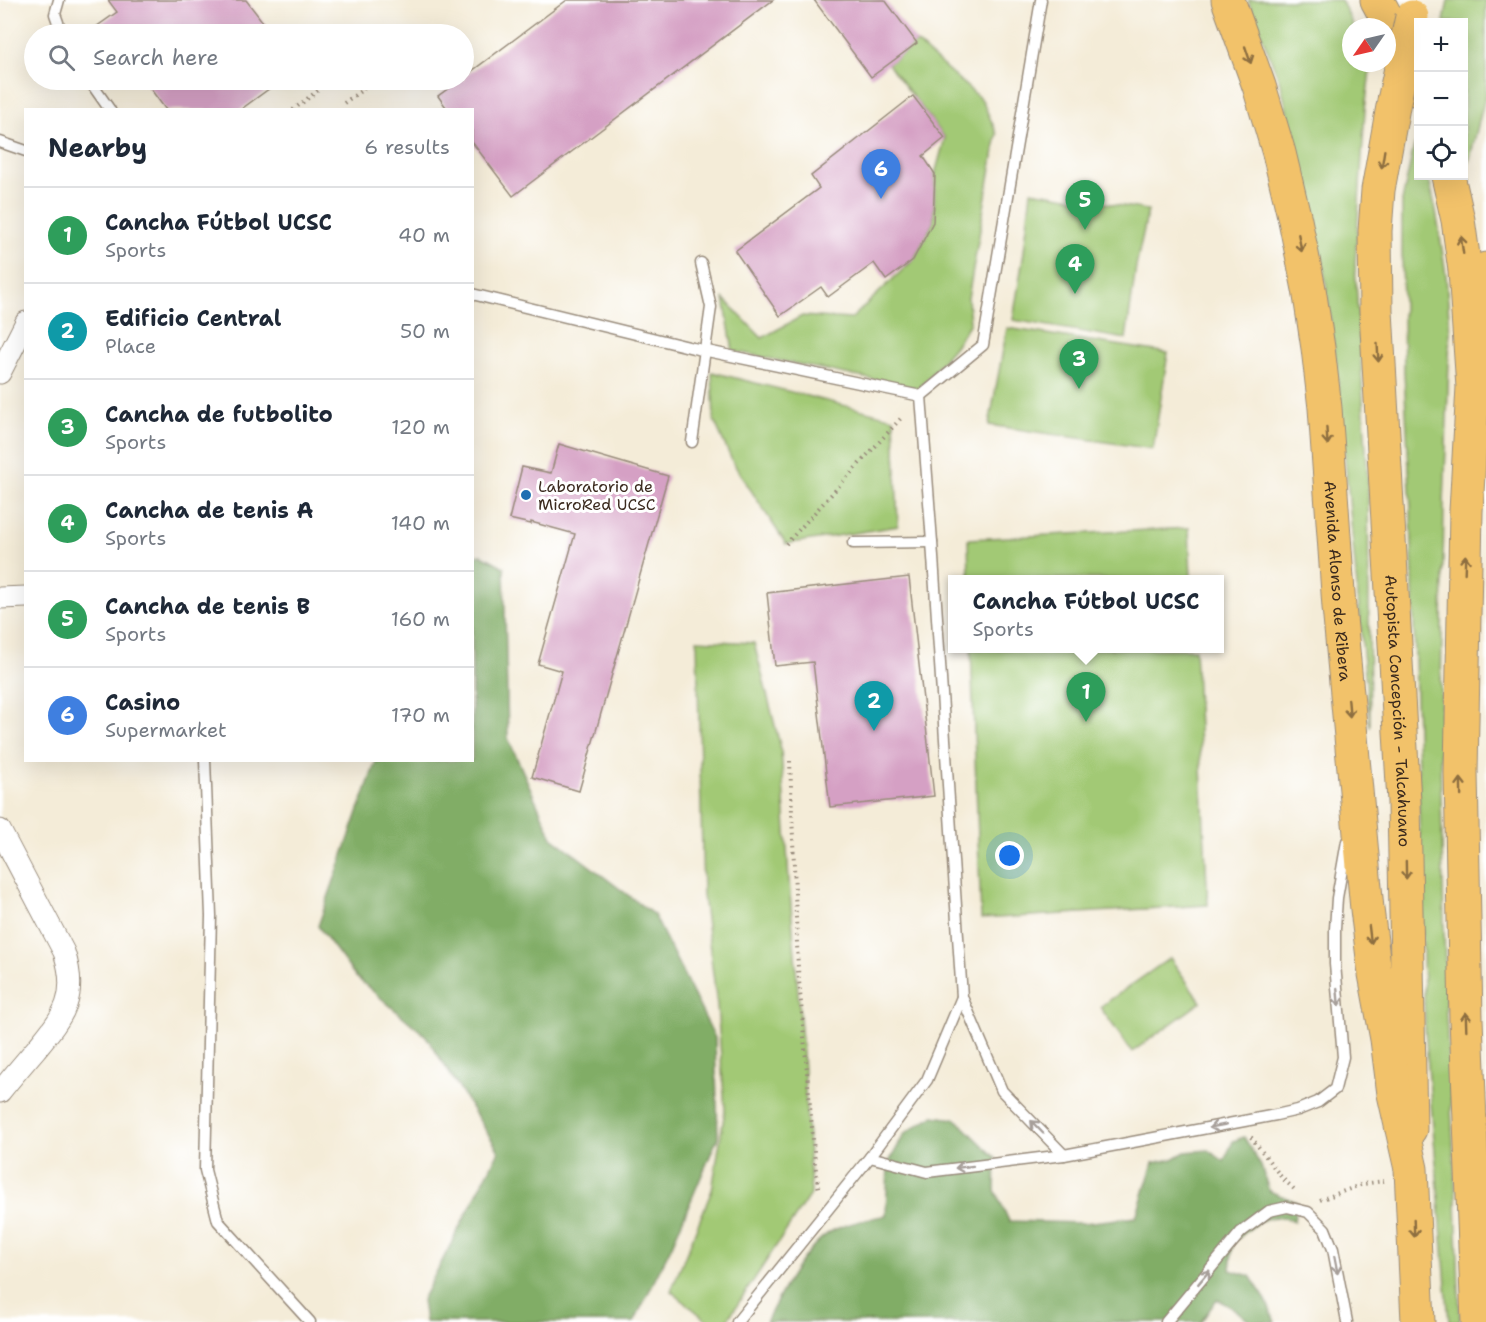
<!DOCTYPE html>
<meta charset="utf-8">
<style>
:root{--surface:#fff;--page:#f6f6f7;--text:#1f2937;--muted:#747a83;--line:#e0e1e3;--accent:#ea580c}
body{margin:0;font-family:"Shantell Sans",sans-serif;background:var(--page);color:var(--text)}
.controls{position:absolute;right:18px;top:18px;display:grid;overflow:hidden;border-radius:0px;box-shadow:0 6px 24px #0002}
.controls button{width:54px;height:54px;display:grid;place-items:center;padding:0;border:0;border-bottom:2px solid var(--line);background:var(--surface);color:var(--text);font:30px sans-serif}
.compass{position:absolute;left:1342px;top:18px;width:54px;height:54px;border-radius:50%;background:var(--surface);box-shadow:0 6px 24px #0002;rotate:236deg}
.you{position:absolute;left:1010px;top:856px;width:21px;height:21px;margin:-15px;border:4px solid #fff;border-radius:50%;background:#1a73e8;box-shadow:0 0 0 9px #1a73e833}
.badge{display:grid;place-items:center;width:39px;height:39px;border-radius:50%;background:var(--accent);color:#fff;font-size:20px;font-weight:700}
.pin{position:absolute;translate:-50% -50px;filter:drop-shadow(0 2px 3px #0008)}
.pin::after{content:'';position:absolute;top:32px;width:21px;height:18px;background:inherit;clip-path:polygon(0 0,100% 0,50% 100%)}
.popup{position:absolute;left:948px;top:575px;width:276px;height:78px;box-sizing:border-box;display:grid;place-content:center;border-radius:0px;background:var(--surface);filter:drop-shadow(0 2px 4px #0005);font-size:20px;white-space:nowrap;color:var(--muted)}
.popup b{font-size:22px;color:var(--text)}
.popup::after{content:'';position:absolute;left:50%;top:100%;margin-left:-12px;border:12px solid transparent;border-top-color:var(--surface)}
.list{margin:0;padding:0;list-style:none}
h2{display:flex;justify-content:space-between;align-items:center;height:78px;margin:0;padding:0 24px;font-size:26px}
h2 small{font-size:20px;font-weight:400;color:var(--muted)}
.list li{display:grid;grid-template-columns:39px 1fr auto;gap:18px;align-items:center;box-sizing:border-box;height:96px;padding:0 24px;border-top:2px solid var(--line)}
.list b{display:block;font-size:22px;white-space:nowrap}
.list p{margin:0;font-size:20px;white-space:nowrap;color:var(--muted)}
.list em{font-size:20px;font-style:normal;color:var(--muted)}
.icon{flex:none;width:33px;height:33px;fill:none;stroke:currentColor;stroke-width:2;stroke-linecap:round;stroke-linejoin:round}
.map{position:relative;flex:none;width:1486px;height:1322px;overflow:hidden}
.search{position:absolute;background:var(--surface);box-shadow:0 6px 24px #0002;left:24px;top:24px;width:450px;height:66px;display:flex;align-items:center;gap:15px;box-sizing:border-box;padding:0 21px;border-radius:33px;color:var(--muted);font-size:22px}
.panel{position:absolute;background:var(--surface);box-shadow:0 6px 24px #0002;left:24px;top:108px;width:450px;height:654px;border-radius:0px}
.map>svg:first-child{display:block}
</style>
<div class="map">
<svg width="1486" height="1322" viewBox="0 0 1486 1322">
<rect width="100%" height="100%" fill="#fff"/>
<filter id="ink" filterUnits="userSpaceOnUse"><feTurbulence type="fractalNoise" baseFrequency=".0167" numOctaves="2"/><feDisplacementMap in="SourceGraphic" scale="12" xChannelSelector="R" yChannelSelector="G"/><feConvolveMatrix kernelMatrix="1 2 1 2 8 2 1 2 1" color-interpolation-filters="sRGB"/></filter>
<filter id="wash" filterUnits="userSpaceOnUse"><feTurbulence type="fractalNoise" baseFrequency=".008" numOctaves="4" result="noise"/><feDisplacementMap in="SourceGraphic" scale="24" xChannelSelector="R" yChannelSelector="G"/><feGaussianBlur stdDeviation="1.35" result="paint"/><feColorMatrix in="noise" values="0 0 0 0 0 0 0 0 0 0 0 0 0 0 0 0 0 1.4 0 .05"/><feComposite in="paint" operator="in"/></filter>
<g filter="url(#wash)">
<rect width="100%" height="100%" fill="#f4ecd8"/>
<!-- green -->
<g fill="#a2c974" stroke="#6e7a49" stroke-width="1.5">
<path d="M1248,0h93l13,27h-3v36h20l-6,47 -10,154 13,220 2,244 -33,-358 -14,-108 -42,-177z"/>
<path d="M1448,0h38v93l-20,81 -2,-8v-144h-20z"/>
<path d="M917,43l65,57 15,34 -29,164 2,25 -15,23 -36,43 -186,-38 -9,-52 38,39 40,-22 49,3 62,-59 20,-38 2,-48 10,-36 -57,-74z"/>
<path d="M1414,146l4,9v21h10l8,35 10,64 4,57 -6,173 -4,248 6,261 10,184 4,124h-11l-24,-292 -14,-521 -7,-137 -2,-121v-50z"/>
<path d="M1031,191l117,19 -12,57 -10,72 -113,-19 11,-69z"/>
<path d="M1007,328l161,25 -15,96 -164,-24z"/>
<path d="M712,372l182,46 4,108 -112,18 -53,-81 -19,-43z"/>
<path d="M1189,528l2,51h-222l-1,-40z"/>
<path d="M697,640l57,3 27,106 8,132 14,173 8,139 -85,129h-17l-38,-31 41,-101 13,-80 -8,-105 -14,-110z"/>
<path d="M971,649h224l13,256 -227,14z"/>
<path d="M1170,958l31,44 -69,50 -32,-45z"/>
</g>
<!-- forest -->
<g fill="#81ad66" stroke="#5e6c42" stroke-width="1.5">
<path d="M482,555l22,12 4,171 44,99 102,78 61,123 3,99 -46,108 -38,77h-209l-3,-22 77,-149 -73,-115 -70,-59 -38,-51 58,-165 96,-1v-204z"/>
<path d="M933,1116l23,3 40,39 -1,32 14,31 74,2 53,-6 17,-54 20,-4 12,-7 23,-2 16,11 9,-20 11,-4 17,29 8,25 28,11 -3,19c-30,-11 -39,4 -61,22l-3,27 20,6 16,24 9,22h-25l-14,-12 -19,-11 -16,23h-435c15,-29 40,-80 70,-93 15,-7 35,-10 50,-14l2,-51 17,-31z"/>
</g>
<g id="blocks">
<!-- building -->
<g fill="#d5a0c4">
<path d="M108,0h138l26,34h-186l31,-22z"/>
<path d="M567,0h206l-260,196 -41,-54v-32h-24l-10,-14 22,-16h4v-3z"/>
<path d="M814,0h71l32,43 -46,34z"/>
<path d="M144,80h137l-41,30h-74z"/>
<path d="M913,96l32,42 -22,18 12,18 -2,48 -20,38 -27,20 -12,-17 -46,34 -7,-10 -41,29 -45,-65 84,-63 -8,-12z"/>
<path d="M559,444l109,32 -89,315 -47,-14 30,-106 -24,-7 37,-130 -44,-12v2l-22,-5 13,-52 29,6z"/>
<path d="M909,577l25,219 -104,11 -17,-145 -38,4 -8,-73z"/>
</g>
</g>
</g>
<g filter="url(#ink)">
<use href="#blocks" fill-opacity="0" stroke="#988b7b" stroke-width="1.5"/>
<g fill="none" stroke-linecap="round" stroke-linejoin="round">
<!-- service casing -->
<g stroke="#988b7b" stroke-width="13">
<g id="service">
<path d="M59,0l-4,14 7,20"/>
<path d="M89,80l21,30"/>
<path d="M0,142l26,9"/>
<path d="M472,294l221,54 228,48 62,-51 58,-345"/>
<path d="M692,442l19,-135 -10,-44"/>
<path d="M853,543l79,-1"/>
<path d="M205,760l6,156 -6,254 13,51 92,101"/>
<path d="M962,997l40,94 62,64 212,-40 22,-5 20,-8 17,-13 8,-32 -8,-93v-35l2,-31 10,-57"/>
<path d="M870,1157l57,15 137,-17"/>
<path d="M737,1322l133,-165 57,-77 35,-83 -30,-455 -11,-146"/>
<path d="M1166,1322l75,-90 28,-21 18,-4 21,5 17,17 8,20 14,73"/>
</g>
</g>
<!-- minor casing -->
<g stroke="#988b7b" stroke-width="23">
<g id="minor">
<path d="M0,373l26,-51"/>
<path d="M0,598l26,-1"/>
<path d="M0,830l64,122c15,45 0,63 -28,97 -12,14 -24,28 -36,43"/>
</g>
</g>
<!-- primary casing -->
<g stroke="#988b7b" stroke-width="35">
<g id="primary">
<path id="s1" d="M1394,101l-16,89 -3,41 1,80 28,491 6,327"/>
<path d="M1479,338l7,-69"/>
</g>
</g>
<!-- trunk casing -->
<g stroke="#988b7b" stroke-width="35">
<g id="trunk">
<path id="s2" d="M1228,0l31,86 20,67 16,67 14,69 9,59 7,60 14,199 28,302 8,65 12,65 7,55 17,75 7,153"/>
<path d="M1377,0l15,28 26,62"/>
<path d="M1448,176l10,44 7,50 8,117 -7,124 -5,262 5,246 12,303"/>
</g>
</g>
<!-- path -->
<g stroke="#988b7b" stroke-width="4" stroke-dasharray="1.5 4.5" stroke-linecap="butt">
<path d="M344,103l32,-23"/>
<path d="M293,110l38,-30"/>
<path d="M786,544l117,-128"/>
<path d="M790,761l8,208 17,194 4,28"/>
<path d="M1251,1137l31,41 12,11"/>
<path d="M1320,1200l43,-16 21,-3"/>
</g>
<!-- service -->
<use href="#service" stroke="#fff" stroke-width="10"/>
<!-- minor -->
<use href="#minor" stroke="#fff" stroke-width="21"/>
<!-- primary -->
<use href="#primary" stroke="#f2c26a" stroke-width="33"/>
<!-- trunk -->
<use href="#trunk" stroke="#f2c26a" stroke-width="33"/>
<!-- primary-bridge casing -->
<g stroke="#988b7b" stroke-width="35" stroke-linecap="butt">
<path id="primary-bridge" d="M1394,101l18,-84"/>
</g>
<!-- primary-bridge -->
<use href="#primary-bridge" stroke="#f2c26a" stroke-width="33"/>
</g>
<!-- one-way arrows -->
<defs><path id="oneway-shaft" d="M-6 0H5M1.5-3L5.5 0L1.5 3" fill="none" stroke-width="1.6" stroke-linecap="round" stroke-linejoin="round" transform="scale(1.5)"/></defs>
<g stroke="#8d6e40">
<use href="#oneway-shaft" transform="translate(1248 55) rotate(71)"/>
<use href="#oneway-shaft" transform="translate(1383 159) rotate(99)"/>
<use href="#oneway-shaft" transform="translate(1300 243) rotate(79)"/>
<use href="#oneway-shaft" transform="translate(1462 245) rotate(-98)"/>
<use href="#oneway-shaft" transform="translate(1378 353) rotate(87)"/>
<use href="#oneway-shaft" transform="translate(1327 436) rotate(86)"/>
<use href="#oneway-shaft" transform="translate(1465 564) rotate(-88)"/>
<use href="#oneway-shaft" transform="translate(1349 708) rotate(85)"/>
<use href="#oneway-shaft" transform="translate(1461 787) rotate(-91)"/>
<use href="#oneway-shaft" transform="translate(1406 870) rotate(89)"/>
<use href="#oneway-shaft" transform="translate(1370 935) rotate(83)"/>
<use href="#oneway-shaft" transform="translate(1466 1021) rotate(-92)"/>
<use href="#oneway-shaft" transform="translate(1414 1228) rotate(88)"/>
</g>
<g stroke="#a79f9a">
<use href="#oneway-shaft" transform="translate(1338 997) rotate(85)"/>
<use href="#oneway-shaft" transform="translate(1218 1126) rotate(169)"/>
<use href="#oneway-shaft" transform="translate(1037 1127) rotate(-134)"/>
<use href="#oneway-shaft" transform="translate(964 1167) rotate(173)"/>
<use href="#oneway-shaft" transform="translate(1336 1265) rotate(79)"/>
<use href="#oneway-shaft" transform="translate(1204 1277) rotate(-50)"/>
</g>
</g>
<!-- markers -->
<circle fill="#1f6fb2" stroke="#fff" stroke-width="2" cx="526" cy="495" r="6"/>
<g text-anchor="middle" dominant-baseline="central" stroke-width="6" stroke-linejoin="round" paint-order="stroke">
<!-- poi labels -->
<g font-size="16" fill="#3b2a1e" stroke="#fff" text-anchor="start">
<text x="538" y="486">Laboratorio de<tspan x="538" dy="18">MicroRed UCSC</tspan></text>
</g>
<!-- street labels -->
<g font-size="16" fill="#3b2a1e" stroke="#fff">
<text stroke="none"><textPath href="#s2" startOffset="594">Avenida Alonso de Ribera</textPath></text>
<text stroke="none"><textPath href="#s1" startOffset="612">Autopista Concepción - Talcahuano</textPath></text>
</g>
</g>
</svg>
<div class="controls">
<button>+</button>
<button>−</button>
<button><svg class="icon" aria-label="locate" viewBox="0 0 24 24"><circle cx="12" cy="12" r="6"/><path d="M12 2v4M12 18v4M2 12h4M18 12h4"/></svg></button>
</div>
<svg class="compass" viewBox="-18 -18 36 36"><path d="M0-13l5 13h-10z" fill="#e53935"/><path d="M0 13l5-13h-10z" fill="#747a83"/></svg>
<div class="you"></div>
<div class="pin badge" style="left:1086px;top:722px;background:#2e9e5b">1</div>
<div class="popup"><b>Cancha Fútbol UCSC</b>Sports</div>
<div class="pin badge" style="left:874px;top:731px;background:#0f9aa8">2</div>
<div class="pin badge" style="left:1079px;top:389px;background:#2e9e5b">3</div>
<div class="pin badge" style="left:1075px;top:294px;background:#2e9e5b">4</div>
<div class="pin badge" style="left:1085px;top:230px;background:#2e9e5b">5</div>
<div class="pin badge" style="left:881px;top:199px;background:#3f7fe0">6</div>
<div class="search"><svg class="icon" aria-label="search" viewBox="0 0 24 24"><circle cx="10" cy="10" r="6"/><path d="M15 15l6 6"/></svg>Search here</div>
<section class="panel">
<h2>Nearby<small>6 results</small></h2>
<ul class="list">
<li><span class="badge" style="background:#2e9e5b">1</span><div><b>Cancha Fútbol UCSC</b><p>Sports</p></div><em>40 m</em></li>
<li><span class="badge" style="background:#0f9aa8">2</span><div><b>Edificio Central</b><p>Place</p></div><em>50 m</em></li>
<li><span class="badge" style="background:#2e9e5b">3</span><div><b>Cancha de futbolito</b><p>Sports</p></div><em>120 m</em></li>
<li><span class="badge" style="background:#2e9e5b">4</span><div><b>Cancha de tenis A</b><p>Sports</p></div><em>140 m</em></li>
<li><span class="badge" style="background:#2e9e5b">5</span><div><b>Cancha de tenis B</b><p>Sports</p></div><em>160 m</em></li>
<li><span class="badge" style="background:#3f7fe0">6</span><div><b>Casino</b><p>Supermarket</p></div><em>170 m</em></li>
</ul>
</section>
</div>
